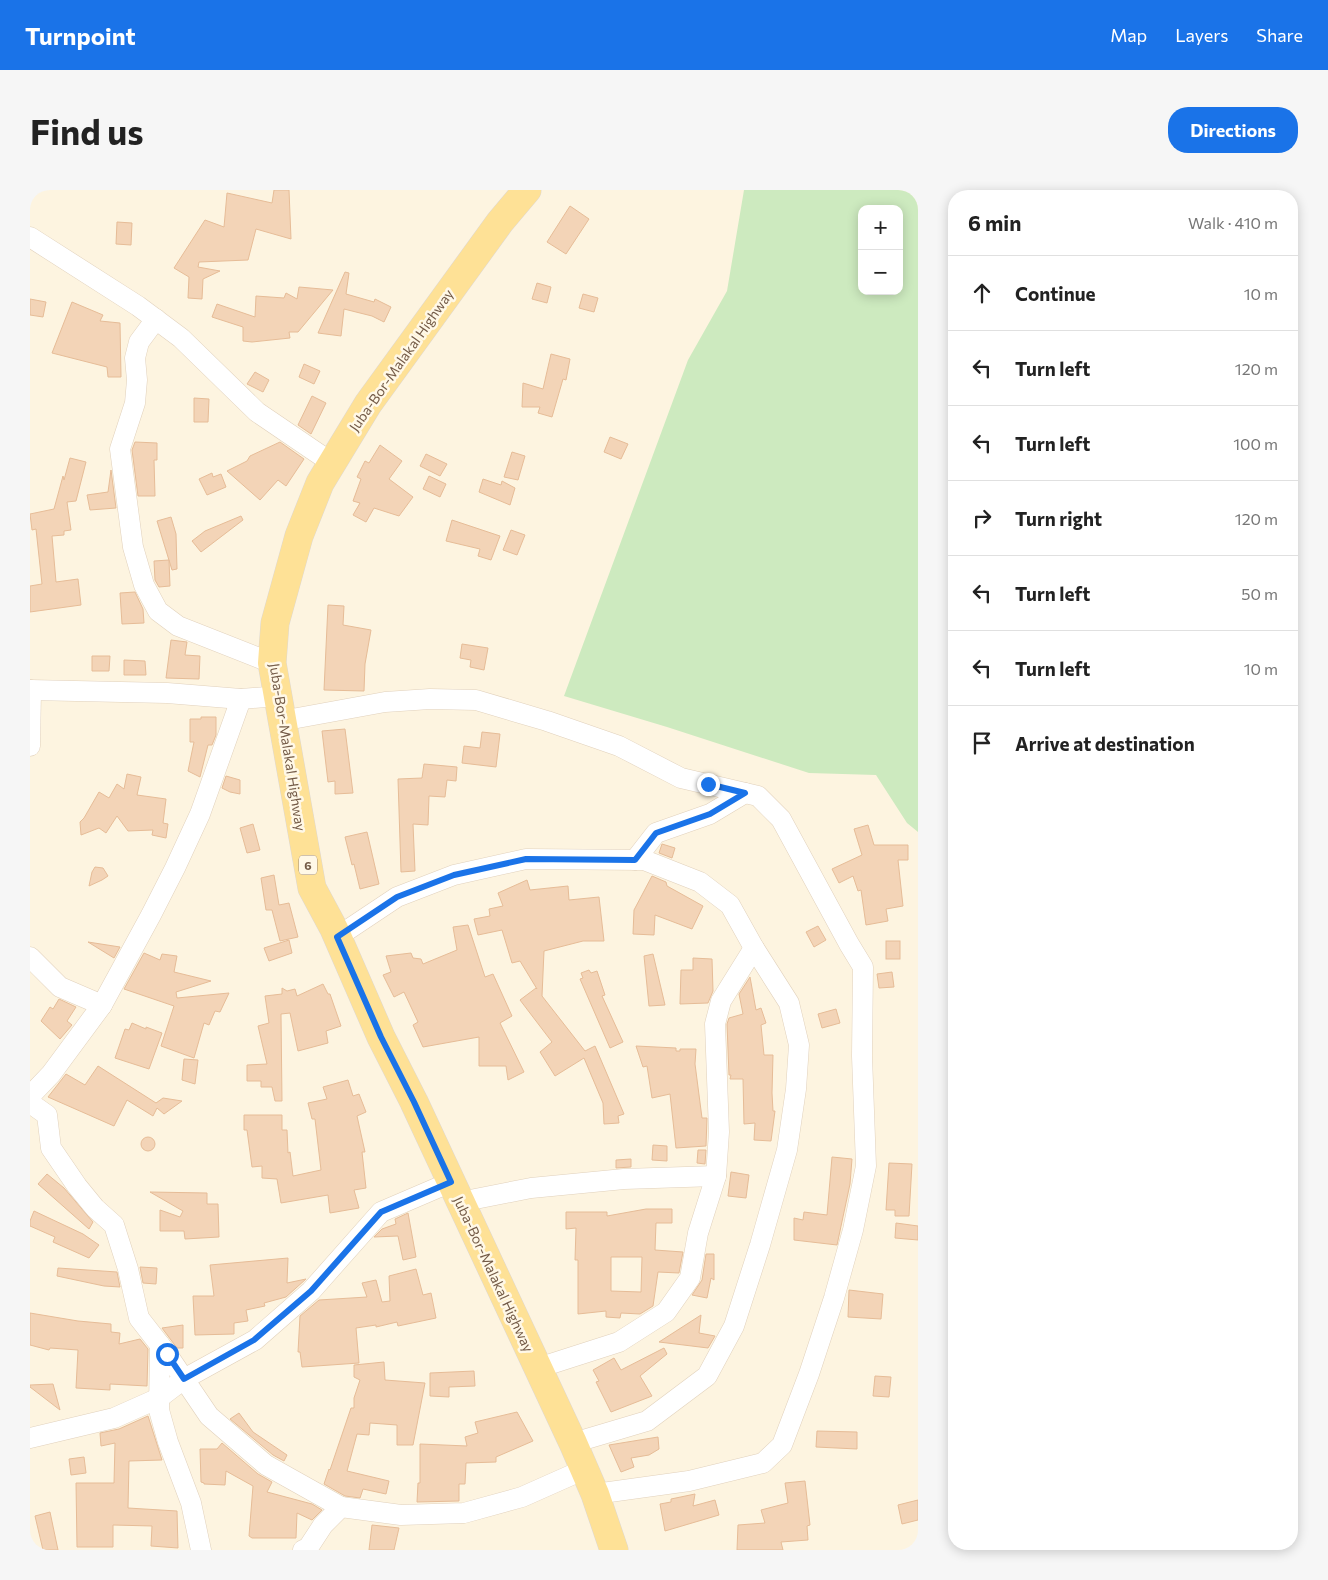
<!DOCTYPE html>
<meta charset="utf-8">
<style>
:root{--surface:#fff;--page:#f6f6f6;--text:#222;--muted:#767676;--line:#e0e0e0;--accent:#1a73e8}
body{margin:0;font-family:Commissioner,sans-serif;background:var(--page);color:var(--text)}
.controls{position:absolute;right:15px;top:15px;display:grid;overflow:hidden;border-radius:10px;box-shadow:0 2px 12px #0003}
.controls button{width:45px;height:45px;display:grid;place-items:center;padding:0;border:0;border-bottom:1px solid var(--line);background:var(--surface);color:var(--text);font:25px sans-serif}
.stop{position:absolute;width:15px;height:15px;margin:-11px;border:4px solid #1a73e8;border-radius:50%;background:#fff}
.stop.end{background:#1a73e8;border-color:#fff;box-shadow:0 1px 5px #0008}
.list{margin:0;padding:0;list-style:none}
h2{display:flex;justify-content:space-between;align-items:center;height:65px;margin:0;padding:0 20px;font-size:21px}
h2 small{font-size:16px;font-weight:400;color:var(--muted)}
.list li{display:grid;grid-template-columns:32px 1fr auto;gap:15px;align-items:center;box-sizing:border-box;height:75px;padding:0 20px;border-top:1px solid var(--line)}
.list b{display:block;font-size:19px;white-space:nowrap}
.list em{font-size:16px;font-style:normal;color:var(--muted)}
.icon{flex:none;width:28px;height:28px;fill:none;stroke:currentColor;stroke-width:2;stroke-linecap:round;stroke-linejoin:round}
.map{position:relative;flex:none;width:888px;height:1360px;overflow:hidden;border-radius:20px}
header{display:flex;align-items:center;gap:30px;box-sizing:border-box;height:70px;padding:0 25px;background:var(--accent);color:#fff}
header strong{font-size:24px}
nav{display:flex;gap:28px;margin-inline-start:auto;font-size:18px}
.intro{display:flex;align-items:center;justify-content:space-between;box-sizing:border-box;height:120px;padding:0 30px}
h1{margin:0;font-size:35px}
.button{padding:12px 22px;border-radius:20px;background:var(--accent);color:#fff;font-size:18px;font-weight:700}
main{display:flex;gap:30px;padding:0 30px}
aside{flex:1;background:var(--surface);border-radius:20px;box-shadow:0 2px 12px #0003}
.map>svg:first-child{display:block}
</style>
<header>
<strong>Turnpoint</strong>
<nav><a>Map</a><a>Layers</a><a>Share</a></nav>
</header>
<div class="intro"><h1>Find us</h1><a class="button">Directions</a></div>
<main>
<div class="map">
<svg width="888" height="1360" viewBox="0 0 888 1360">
<rect width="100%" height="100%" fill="#fdf4e0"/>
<!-- green -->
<path fill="#cdeabf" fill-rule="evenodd" d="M714,0h174v642l-11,-9 -31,-48 -67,-2 -142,-46 -103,-31 124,-336 39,-69zM832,19h37v82h-37z"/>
<!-- building -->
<g fill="#f3d4b7" stroke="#e6bc97" fill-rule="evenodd">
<path d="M244,0h15l2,49 -35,-10 -8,31 -49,2 -1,5 22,4 -17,8 -1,20 -14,-1 1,-21 -15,-9 31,-48 19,7 3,-34 45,10z"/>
<path d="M540,16l19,13 -23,35 -19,-12z"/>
<path d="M87,32l15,1 -1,22 -15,-1z"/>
<path d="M315,82l4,1 -3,21 28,8 1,-3 16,8 -7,15 -12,-6 -28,-7 -3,27 -23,-3z"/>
<path d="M507,93l14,4 -4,16 -15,-4z"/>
<path d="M269,97l34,3 -35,42h-9l1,6 -38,4 -9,-1v-14l-31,-10 5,-13 38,13 1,-21 28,2 2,-5 11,6z"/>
<path d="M553,104l15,4 -4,14 -15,-4z"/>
<path d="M0,109l16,3 -3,15 -13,-2z"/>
<path d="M42,112l31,13 -3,6 20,2 1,54h-13l-1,-10 -55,-14z"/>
<path d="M521,164l19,5 -4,21 -3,-1 -11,38 -14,-4 2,-6h-18l1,-24 20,6z"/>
<path d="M274,174l16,7 -6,13 -15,-7z"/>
<path d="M225,182l14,8 -6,12 -16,-8z"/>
<path d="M282,206l14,7 -15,31 -13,-9z"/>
<path d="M164,208l15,1 -1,23h-14z"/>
<path d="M580,247l18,7 -7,15 -17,-7z"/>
<path d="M105,252l22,1v17h-3l1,36h-17l-6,-46z"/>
<path d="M250,252l24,17 -18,27 -8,-6 -18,20 -33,-29 20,-10 3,-5z"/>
<path d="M350,255l22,16 -13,18 24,18 -14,19 -25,-8 -8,14 -13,-7 7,-12 -7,-2 8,-22 -4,-2 8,-16 4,2z"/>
<path d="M482,262l13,4 -7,24 -14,-3z"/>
<path d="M396,264l21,10 -7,12 -20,-10z"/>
<path d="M40,268l16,4 -10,39 -9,1 4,28 -7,1v4l-12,1 4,46 22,-3 3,26 -51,7v-26l12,-2 -6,-55 -4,1 -2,-16 24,-5 9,-33 1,4z"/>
<path d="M81,280l5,38 -26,2 -3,-15 21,-3z"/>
<path d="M182,283l1,4 8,-3 5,13 -19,8 -8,-16z"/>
<path d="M399,286l17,8 -6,13 -17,-8z"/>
<path d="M453,289l18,6 1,-4 13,7 -5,17 -31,-13z"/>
<path d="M211,326l2,4 -42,32 -9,-11 13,-10z"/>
<path d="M141,327l5,17 1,35 -5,1 -15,-49z"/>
<path d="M422,330l48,16 -9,24 -13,-4 2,-7 -34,-8z"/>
<path d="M481,340l14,5 -8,20 -14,-5z"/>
<path d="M139,370l1,26 -11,1 -4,-7 -1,-19z"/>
<path d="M105,402l8,17 1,14 -22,1 -2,-31z"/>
<path d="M298,415l16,1 -1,19 28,5 -6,34 -1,27 -40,-1z"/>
<path d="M141,450l16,2 -2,13 15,1 -1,23 -33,-1z"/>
<path d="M432,454l26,4 -4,22 -14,-3 1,-7 -11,-2z"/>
<path d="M62,466h18l-1,15h-17z"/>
<path d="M94,470l21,1 1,14h-22z"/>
<path d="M171,527h15v18l-4,10h-4l-8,32 -12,-6 6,-29h-4v-23h11z"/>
<path d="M315,539l8,64 -18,1v-13l-7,1 -6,-51z"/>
<path d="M452,542l18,2 -4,33 -34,-4 2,-17 16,2z"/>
<path d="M394,574l33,3 -1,14 -9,-1 -2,17 -16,-1 -1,29 -15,-1 2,47 -14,1 -3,-93 24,-1z"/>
<path d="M97,584l14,3 -4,18 29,4 -3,24 5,1 -2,14 -14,-3 1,-5 -25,1 -11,-15 -11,17 -7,-5 -18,7 -1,-13 4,-4 15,-26 10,6 8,-14 7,5z"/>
<path d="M196,586l14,4v14l-10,-2 -8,-4z"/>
<path d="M223,634l7,26 -13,3 -7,-25z"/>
<path d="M838,635l6,20h34v15h-10l5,46 -17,3 2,12 -22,4 -5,-35 -3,1 -5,-15 -14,7 -7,-14 30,-14 -8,-26z"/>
<path d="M337,642l12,52 -19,5 -6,-25 -2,1 -7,-28z"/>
<path d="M632,654l13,4 -3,10 -13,-5z"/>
<path d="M65,677l8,1 5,8 -6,4 -13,6 3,-14z"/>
<path d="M244,685l5,30 10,-2 9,34 -18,4 -8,-31h-6l-5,-32z"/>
<path d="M622,686l14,6 1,4 36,20 -11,23 -37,-14 -1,20 -21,-1 1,-24z"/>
<path d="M497,690l3,10 38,-4 1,14 30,-3 5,44h-21l-39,10 -2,45 43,55 10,-5 29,68 -6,2 1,7 -15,1 -1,-21 -19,-45 -29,18 -15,-24 12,-10 -32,-42 16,-12 1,1 -17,-28 -8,2 -10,-33 -24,5 -4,-16 16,-3 -1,-7 14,-3 -5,-13z"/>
<path d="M438,735l17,52 8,-3 19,42 -12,7 24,49 -16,8 -2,-14h-27v-29l-56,10 -10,-22 5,-3 -14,-30 -10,5 -11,-22 8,-3 -5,-16 25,-3 2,5 8,1 2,5 34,-14 -4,-23z"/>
<path d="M788,736l8,14 -12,7 -8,-15z"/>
<path d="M259,750l3,13 -23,8 -5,-13z"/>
<rect x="856" y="751" width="14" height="18"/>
<path d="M58,752l32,5 -6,11z"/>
<path d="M114,763l16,7 2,-6 15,2 -3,16 37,9 -35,11 1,6 52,-5 -9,19 -5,-1 -6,14 -5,-2 -10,35 -33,-12 13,-40 -50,-17z"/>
<path d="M623,764l12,51 -16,1 -5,-50z"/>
<path d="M663,768l19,1 1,32 -5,12 -28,1 1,-34h12z"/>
<path d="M559,780l2,3 6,-2 8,24 -3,1 21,46 -13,6 -30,-69 3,-1 -2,-5z"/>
<path d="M862,782l2,15 -15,1 -2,-14z"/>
<path d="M720,787l6,33 5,-2 5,15 -5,2 3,30h9l-1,38 1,18h2l-4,30 -17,-1 1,-17 -11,1 -1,-45h-13l1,-4h-2l-2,-51 2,-6 14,-4 -4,-20z"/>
<path d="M293,794l5,10h2l11,32 -15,5 2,12 -30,8 -8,-38 -9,1 1,87h-7l-3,-14h-11v-6h-14v-16l20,-1 -9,-38 11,-3 -4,-27 17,-2v-6l5,3 8,-2 2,7z"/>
<path d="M29,809l17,8 -9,14 5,4 -12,14 -19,-18 9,-14 3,2z"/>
<path d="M806,819l4,14 -18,5 -4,-14z"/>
<path d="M102,833l14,6v-2l16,6 -13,36 -34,-11 10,-29 4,1z"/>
<path d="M606,856l40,2v3h4v-2h16l-1,15 7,54h5l-1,28 -30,2 -6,-54 -18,4 -5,-32 -4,1z"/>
<path d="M154,869l14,1 -3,24 -13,-4z"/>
<path d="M68,876l58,37 7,-5 19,3 -18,13 -7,-6 -4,8 -26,-16 -13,26 -66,-29 18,-23 19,11z"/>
<path d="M318,890l5,16 6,-2 7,18 -9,4 8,36h-3l4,36 -12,2 5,18 -29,5 -2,-18 -47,8 -4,-24 -15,-1v-12l-10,1 -5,-37h-3v-15h38v15h5l1,23 2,-1 3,24 28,-6 -6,-51h-3l-4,-16 19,-4 -4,-12z"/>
<circle cx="118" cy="954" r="7"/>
<path d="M623,955l14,1v15l-15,-1z"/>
<path d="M668,960h8l-1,14 -8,-1z"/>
<path d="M802,967l20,2 -2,25 -13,61 -43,-5v-22l9,2 1,-8 23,3z"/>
<path d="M601,969v8l-15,1v-8z"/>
<path d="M859,973l23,1 -3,52h-14v-6h-9z"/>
<path d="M701,982l18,3 -3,23 -18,-2z"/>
<path d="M17,984l17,14 29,34 -4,7 -51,-45z"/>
<path d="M120,1002l57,1v11h11l1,33 -34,2 -1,-8h-24v-21l20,7 3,-6z"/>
<path d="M616,1019h26v14h-16l-1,27 28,2 -4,21 -21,-1 -5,34 -13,8 -19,-1 -1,5 -14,-1v-6l-28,3v-54h-3l1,-32 -10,1v-17h41v4zM581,1067h31l-1,35 -30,-1z"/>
<path d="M4,1021l49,23 16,11 -10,13 -36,-16 2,-5 -25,-11v-5z"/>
<path d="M378,1023l8,44 -13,3 -5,-24 -24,1 8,-8 14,-5 -1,-5z"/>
<path d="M866,1033l22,3v14l-23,-2z"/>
<path d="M676,1064h8v26l-3,-2 -4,20 -15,-3 10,-15z"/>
<path d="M258,1068l-1,25 19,-4 -20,18 -22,6 1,3 -19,4 2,11 -14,2v11l-39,1 -2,-39h21l-4,-31z"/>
<path d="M110,1077l17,1 -1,16 -13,-1z"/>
<path d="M28,1078l59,4 3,15 -16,-1 -47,-10z"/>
<path d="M386,1079l7,26 8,-2 5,25 -38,8 -1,-4 -21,5v-2l-20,3 3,35 -57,4 -2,-15h-2l2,-36 19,-16 48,-3 -5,-14 14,-3 6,22 8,-1 -1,-25z"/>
<path d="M819,1100l34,4 -2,25 -33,-2z"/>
<path d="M0,1123l48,8 33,3v8l9,1 -1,11 21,-5 8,10 -1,37 -37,-2v6l-34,-2 2,-38 -28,-2 -1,2 -19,-5z"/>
<path d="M671,1125l-2,18 16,3 -7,12 -49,-6z"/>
<path d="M153,1135v23h-6l-15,-20z"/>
<path d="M634,1158l3,6 -27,22 12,20 -41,16 -15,-30 3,-1 -6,-11 21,-12 7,12z"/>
<path d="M354,1172l1,18 40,3 -12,62h-16v-20l-27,-2 -1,12 -12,-1 -10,37 42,10 -3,13 -23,-5 -3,9 -15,-2 -21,-12 5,-15 1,1 21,-62h3v-10l6,-18 -6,-3v-12z"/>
<path d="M444,1181l1,15 -26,1v10l-19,-1v-23z"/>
<path d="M845,1186l16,1 -2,20 -16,-1z"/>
<path d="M23,1194l7,26 -30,-23v-2z"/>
<path d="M487,1222l16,29 -37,16v5l-30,1 -1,21h-6v17l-42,1 1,-19h2v-39l47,2 -2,-9 13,-4 -3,-11z"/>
<path d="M209,1223l14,19 34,23 -3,6 -11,-6 -43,-36z"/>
<path d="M118,1226l14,44 -33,1 -1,47 49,3 1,37 -27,-2 1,-20 -39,-1v22h-36l-1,-64h38l1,-40 -14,3 -1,-13 19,-4z"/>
<path d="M787,1241l40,1v17l-41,-2z"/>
<path d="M628,1247l1,12 -10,6 -18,3 3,9 -13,5 -12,-27z"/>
<path d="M192,1253l36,31 14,8 -5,10 45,12 10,6 -10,10 -15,-7 -1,25h-44l-3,-2 4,-50 -27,-15 -1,14 -21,-1v-1l-3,-1 -1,-33h17z"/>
<path d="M54,1267l2,16 -15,2 -2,-16z"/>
<path d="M775,1291l5,44 -3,1 1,14 -27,2 2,8h-46l1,-25 27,-2 -4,-13 27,-7 -3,-20z"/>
<path d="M665,1304l-2,12 22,-6 4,15 -54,16 -5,-27 11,-2v-3z"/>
<path d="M888,1310v20l-16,4 -4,-19z"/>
<path d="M20,1322l8,38h-15l-8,-34z"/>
<path d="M342,1335l27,3 -5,22h-25z"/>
</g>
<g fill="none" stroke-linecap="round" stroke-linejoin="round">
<!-- minor casing -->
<g stroke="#e1d1bc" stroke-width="21">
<g id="minor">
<path d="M0,47l108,69 43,32 76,74 75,51"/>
<path d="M126,129l-17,23 -4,16 2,22 -2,23 -15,46 13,98 11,38 14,26 20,15 94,37"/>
<path d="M0,500l137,3 74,6 38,-3"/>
<path d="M251,531l104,-19 45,-3 46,1 71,21 72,25 62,32 77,18 23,23 68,125 14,23 -1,89 4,110 -13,64 -19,68 -25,76 -27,71 -19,18 -74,18 -94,13"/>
<path d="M0,556l1,-56"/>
<path d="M605,670l21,-27 54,-19 35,-21"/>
<path d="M307,747l60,-40 57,-22 72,-16 118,1 56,22 30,23 24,43 35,55 10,42 -3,44 -9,61 -27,95 -26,81 -27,50 -60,45 -74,22"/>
<path d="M0,767l30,30 42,18"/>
<path d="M0,906l21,-22 51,-69 49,-90 24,-47 25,-54 41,-115"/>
<path d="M0,913l17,12 4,33 26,38 18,22 19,17 14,44 11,49 28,36 42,62 57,49 75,42"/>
<path d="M430,1012l71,-14 93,-9 92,-3"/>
<path d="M130,1155l-1,65 9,32 23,61 10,47"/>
<path d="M508,1178l81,-26 47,-30 24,-34 8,-45 18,-57 3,-44 -4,-108 6,-23 33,-53"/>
<path d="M0,1248l84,-20 45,-20 25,-19 71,-39 56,-49 70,-79 70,-30"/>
<path d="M273,1360l5,-2 15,-23 18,-18 60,8 63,-2 58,-16 63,-28"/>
</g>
</g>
<!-- primary casing -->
<g stroke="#ded8d3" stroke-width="29">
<path id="primary" d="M497,0l-27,32 -132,182 -48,79 -21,53 -24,87 -3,40 40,225 22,41 47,108 33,65 159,341 22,51 19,56"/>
</g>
<!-- minor -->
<use href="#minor" stroke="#fff" stroke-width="20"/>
<!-- primary -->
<use href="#primary" stroke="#fee196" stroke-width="28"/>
</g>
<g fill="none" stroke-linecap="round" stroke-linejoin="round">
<!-- route -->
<path stroke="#1a73e8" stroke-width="6" d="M137,1164l17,25 70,-39 57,-49 70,-79 70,-30 -37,-80 -33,-65 -44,-100 60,-40 57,-22 72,-16 109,1 21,-27 54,-19 35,-21 -37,-9"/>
</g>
<g text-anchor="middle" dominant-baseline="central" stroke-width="5" stroke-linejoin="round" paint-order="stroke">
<!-- shield labels -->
<rect fill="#fff8e7" stroke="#9e8a77" stroke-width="1" x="269" y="665.5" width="18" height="19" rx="4"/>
<g font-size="12" font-weight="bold" fill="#745b47">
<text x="278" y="675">6</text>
</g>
<!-- street labels -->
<g font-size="14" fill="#745b47" stroke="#fff8e7">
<text transform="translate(371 170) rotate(-55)">Juba-Bor-Malakal Highway</text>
<text transform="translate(258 557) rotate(81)">Juba-Bor-Malakal Highway</text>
<text transform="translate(464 1084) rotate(65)">Juba-Bor-Malakal Highway</text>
</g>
</g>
</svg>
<div class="controls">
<button>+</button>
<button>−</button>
</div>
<div class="stop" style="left:137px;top:1164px"></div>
<div class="stop end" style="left:678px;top:594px"></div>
</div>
<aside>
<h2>6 min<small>Walk · 410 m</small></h2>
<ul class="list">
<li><svg class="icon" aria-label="ahead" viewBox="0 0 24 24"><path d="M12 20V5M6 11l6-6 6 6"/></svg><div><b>Continue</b></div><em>10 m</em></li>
<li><svg class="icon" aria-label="left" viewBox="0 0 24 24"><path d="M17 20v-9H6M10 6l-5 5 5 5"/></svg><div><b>Turn left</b></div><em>120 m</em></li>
<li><svg class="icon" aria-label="left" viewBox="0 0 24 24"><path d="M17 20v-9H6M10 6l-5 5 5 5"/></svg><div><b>Turn left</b></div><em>100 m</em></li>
<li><svg class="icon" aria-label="right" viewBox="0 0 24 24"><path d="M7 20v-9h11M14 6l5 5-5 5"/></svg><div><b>Turn right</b></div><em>120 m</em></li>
<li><svg class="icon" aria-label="left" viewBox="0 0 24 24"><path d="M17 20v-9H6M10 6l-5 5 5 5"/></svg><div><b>Turn left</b></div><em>50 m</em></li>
<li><svg class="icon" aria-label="left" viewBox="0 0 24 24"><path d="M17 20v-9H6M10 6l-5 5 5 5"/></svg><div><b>Turn left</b></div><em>10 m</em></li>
<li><svg class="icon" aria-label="arrive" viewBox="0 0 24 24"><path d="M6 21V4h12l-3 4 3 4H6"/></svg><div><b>Arrive at destination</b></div></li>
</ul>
</aside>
</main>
